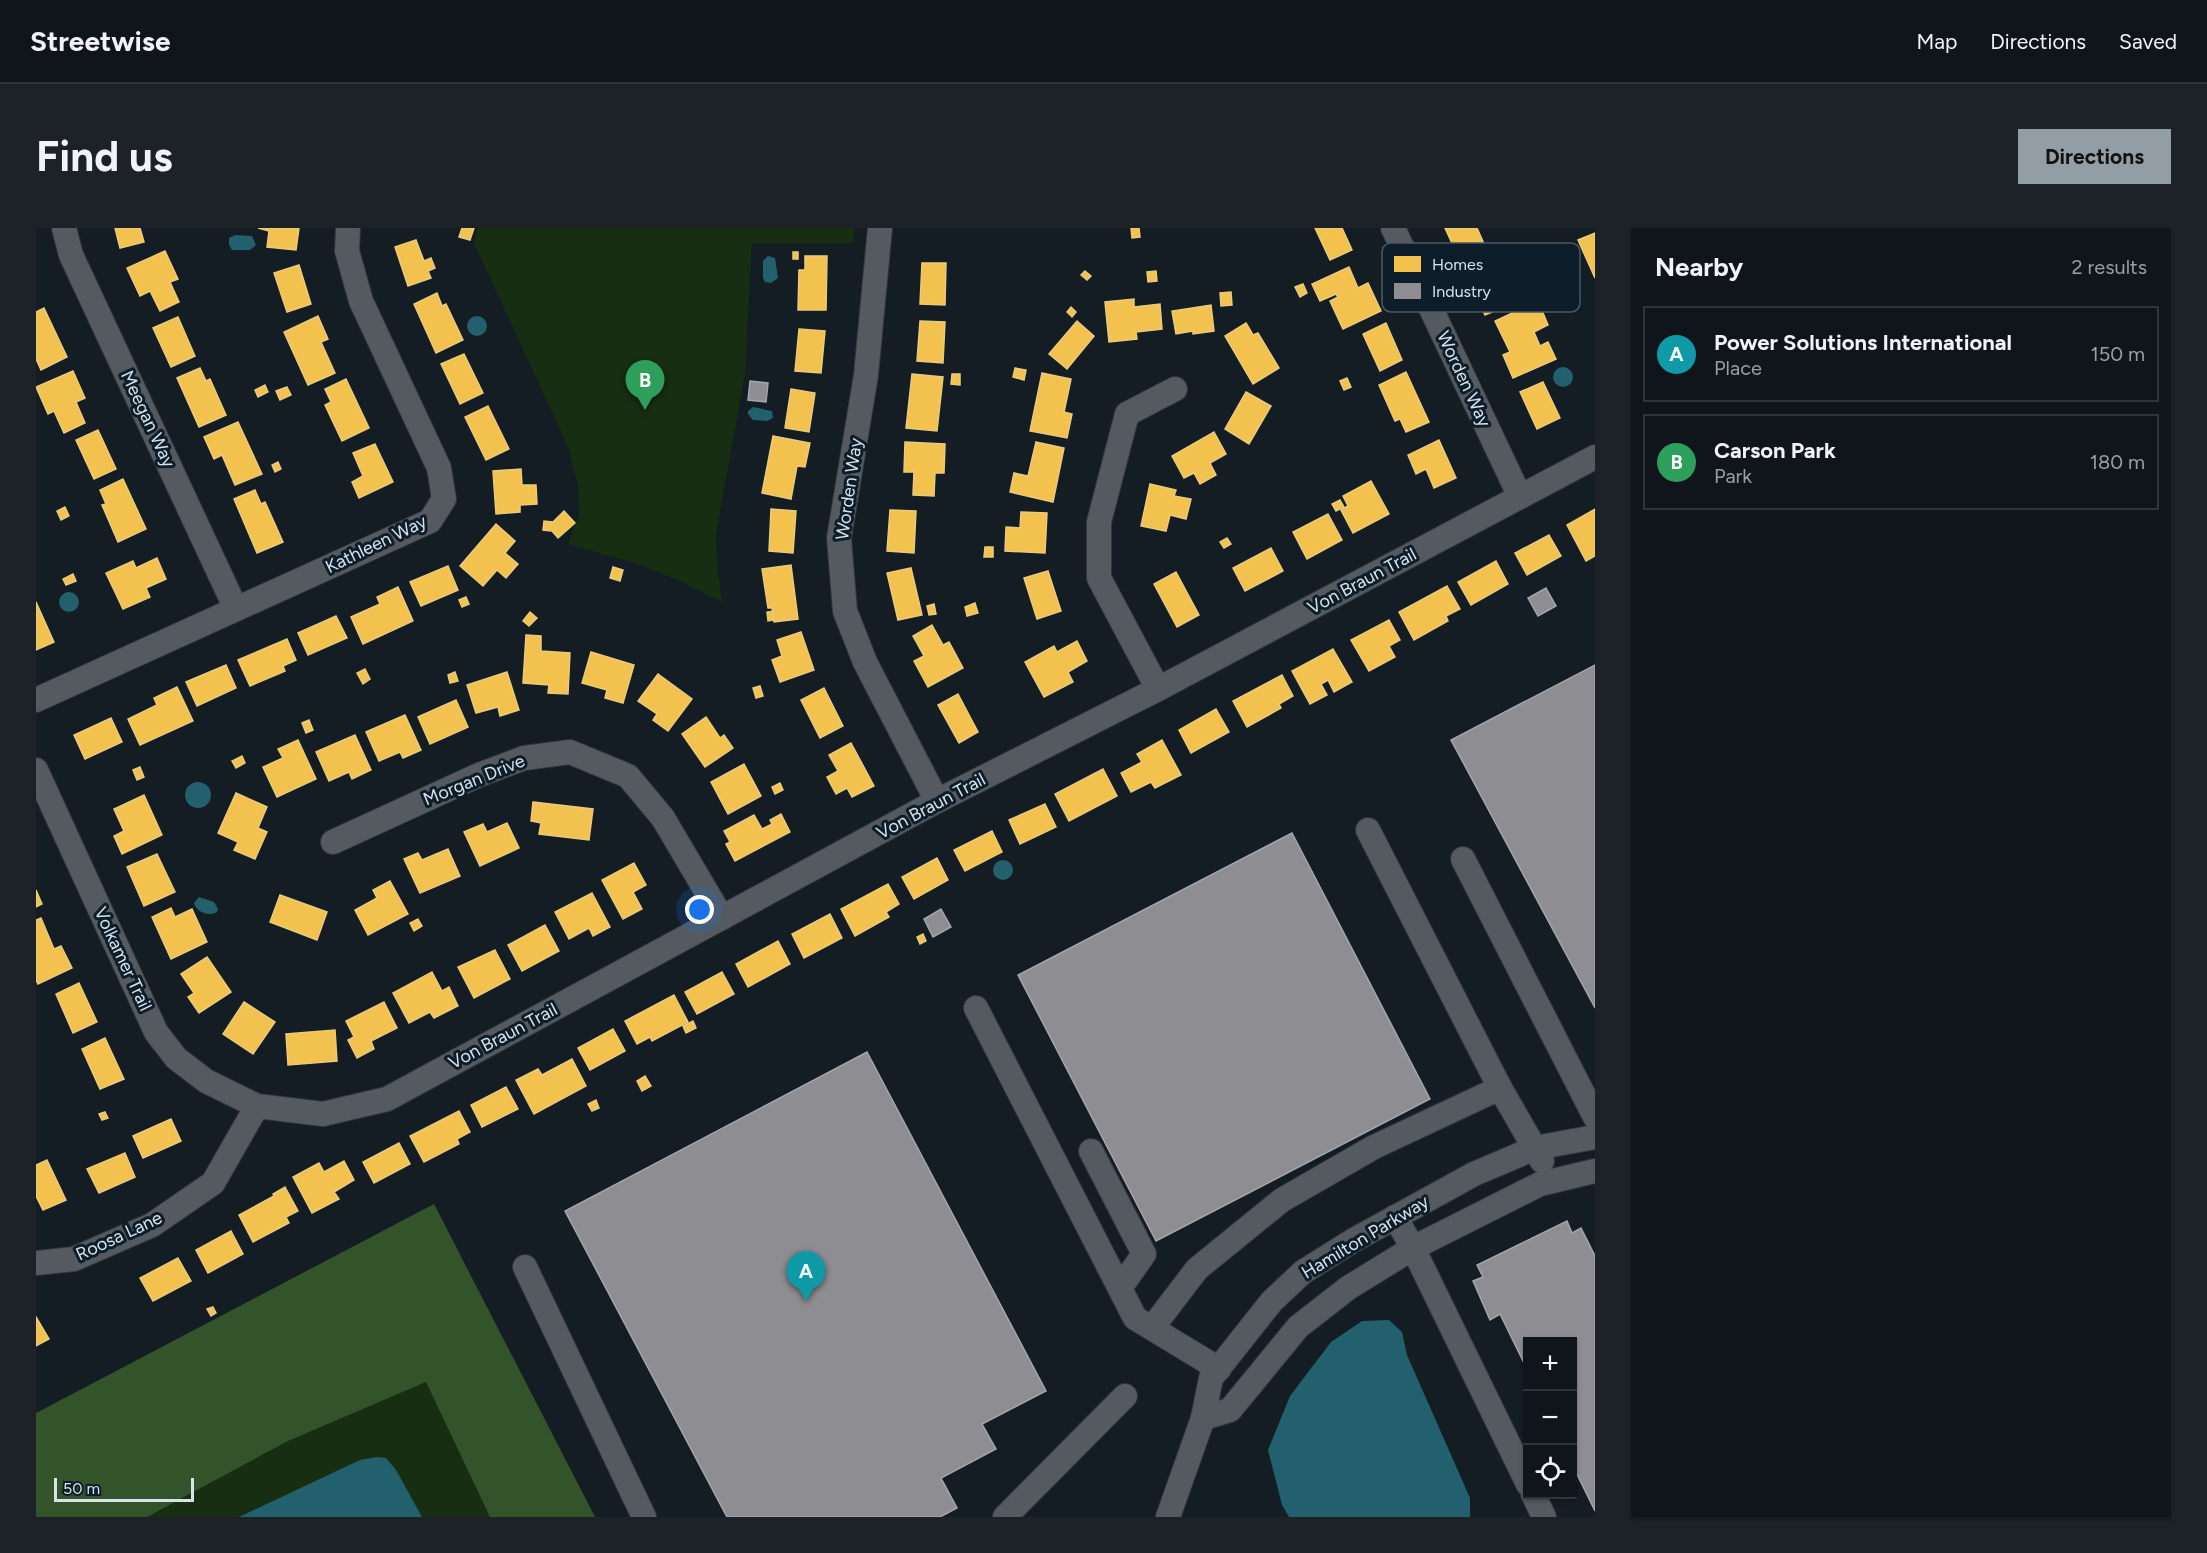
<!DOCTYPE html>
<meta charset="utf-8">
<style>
:root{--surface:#0f151b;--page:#1d2228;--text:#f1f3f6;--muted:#9b9fa3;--line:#2f343a;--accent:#939da5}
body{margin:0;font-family:Figtree,sans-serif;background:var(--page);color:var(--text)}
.controls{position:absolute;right:18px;bottom:18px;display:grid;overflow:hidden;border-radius:0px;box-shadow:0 2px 4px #0004}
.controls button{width:54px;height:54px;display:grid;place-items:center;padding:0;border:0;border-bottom:2px solid var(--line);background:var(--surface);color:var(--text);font:30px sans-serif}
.scale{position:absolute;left:18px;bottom:15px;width:140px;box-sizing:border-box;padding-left:6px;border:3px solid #d8e2eb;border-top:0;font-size:16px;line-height:21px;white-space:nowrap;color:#d8e2eb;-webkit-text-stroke:4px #0e1d2a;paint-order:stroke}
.you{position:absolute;left:664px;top:682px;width:21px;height:21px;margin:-15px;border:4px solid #fff;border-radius:50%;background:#1a73e8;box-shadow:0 0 0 9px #1a73e833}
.badge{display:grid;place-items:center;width:39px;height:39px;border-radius:50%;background:var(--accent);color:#fff;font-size:20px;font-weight:700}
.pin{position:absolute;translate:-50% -50px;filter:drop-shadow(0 2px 3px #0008)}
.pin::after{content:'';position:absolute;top:32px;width:21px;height:18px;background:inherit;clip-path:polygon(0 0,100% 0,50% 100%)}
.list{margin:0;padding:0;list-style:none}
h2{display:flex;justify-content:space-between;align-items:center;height:78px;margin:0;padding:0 24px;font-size:26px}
h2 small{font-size:20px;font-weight:400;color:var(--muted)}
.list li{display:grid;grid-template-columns:39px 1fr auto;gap:18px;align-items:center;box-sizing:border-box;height:96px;margin:0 12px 12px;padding:0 12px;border:2px solid var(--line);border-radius:0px}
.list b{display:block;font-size:22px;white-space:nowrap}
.list p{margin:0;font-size:20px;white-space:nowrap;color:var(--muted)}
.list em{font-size:20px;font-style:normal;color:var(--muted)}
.icon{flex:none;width:33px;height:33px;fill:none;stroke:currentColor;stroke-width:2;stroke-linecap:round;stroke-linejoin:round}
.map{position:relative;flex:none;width:1559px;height:1289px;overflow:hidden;border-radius:0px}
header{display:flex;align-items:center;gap:36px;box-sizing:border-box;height:84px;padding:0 30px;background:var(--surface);border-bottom:2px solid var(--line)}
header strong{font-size:28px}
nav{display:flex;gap:33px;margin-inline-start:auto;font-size:21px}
.intro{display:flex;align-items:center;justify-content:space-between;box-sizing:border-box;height:144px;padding:0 36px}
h1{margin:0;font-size:42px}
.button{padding:15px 27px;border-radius:0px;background:var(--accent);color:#111;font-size:21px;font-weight:700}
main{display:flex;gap:36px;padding:0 36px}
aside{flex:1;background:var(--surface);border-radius:0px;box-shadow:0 2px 4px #0004}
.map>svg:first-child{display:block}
</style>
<header>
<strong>Streetwise</strong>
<nav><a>Map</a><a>Directions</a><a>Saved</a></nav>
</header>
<div class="intro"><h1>Find us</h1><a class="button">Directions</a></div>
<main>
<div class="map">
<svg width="1559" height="1289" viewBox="0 0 1559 1289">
<rect width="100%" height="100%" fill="#141c24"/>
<!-- green -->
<g fill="#182e13">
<path d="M442,0h377l-2,15h-101l-7,131 -29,159 2,39 4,30 -44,-22 -40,-16 -70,-20 11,-29 -1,-30 -10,-38 -94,-204z"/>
<path d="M390,1154l64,135h-343l141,-76z"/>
</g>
<!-- forest -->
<path fill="#33542a" d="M398,976l161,313h-105l-64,-135 -138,59 -141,76h-111v-104z"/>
<!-- water -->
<g fill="#21606c">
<path d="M199,7l17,1 4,9 -6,5h-18l-3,-5v-7z"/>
<path d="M732,28l7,2 3,20 -7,5 -6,-1 -2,-4v-17z"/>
<circle cx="441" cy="98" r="10"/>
<circle cx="1527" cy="149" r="10"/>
<path d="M717,179l19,4 1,7 -6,3 -14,-1 -5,-6v-3z"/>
<circle cx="33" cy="374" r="10"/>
<circle cx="162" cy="567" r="13"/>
<circle cx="967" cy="642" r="10"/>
<path d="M163,669l15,5 4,7 -1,3c-8,5 -21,0 -23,-9z"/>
<path d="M1353,1092l13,12 5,23 63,143v19h-181l-7,-12 -14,-55 22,-54 41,-54 31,-21z"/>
<path d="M341,1229l9,1 10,12 26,47h-183l121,-57z"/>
</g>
<!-- homes -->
<g fill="#f2c14e" stroke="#eacb7d" stroke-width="1.5">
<path d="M79,0h25l4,14 -24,6z"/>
<path d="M222,0h41l-3,22 -29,-3 2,-16z"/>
<path d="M426,0h12l-4,12 -11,-3z"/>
<path d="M1095,0h8l1,9 -8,1z"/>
<path d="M1279,0h27l10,22 -22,10z"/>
<path d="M1409,0h32l11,25 -26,12z"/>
<path d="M1559,5v45l-17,-38z"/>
<path d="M380,12l8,21 7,-3 4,10 -7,3 3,7 -23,8 -13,-39z"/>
<path d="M129,23l13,28 -8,3 9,20 -19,9 -10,-20 -10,5 -13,-28z"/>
<rect x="757" y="24" width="5" height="7"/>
<path d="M769,28h22l-1,54h-28l1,-40h6z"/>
<path d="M886,35h24l-1,42 -25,-1z"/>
<path d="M263,37l12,39 -24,8 -13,-39z"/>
<path d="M1313,39l9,21 10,-5 13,28 -38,18 -13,-28 8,-4 -2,-3 -16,7 -8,-17z"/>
<path d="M1453,40l17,38 -21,9 -17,-38z"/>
<path d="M1049,43l6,5 -4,4 -6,-5z"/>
<path d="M1120,43l1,10 -9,1 -1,-10z"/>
<path d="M1267,56l4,9 -7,4 -5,-10z"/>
<path d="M1195,64l1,13 -11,1 -1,-13z"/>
<path d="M401,65l5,13 4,-2 17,36 -27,13 -22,-49z"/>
<path d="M1098,71v8l26,-3 2,25 -26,3 1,7 -28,3 -4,-40z"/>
<path d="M1502,73l10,24 -14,7 6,14 8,-4 8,17 -43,19 -10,-23 7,-3 -15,-31z"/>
<path d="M1175,77l3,26 -21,3v-3l-17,3 -4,-23z"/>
<path d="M1035,79l5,5 -4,5 -5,-5z"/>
<path d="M8,80l23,49 -26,13 -5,-11v-47z"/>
<path d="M282,88l10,23 -7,3 14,31 -27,12 -24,-53z"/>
<path d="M142,89l17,39 -24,11 -18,-39z"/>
<path d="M884,93l25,1 -2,41 -26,-2z"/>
<path d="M1041,93l17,15 -27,33 -18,-15z"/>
<path d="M1210,95l7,12 5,-2 21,35 -26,16 -28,-48z"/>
<path d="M1350,95l16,37 -22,11 -17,-37z"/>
<path d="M763,101l26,2 -4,42 -26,-2z"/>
<path d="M428,126l19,39 -23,11 -19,-40z"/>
<path d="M164,140l6,13 4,-2 16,36 -27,12 -22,-49z"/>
<path d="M979,140l11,2 -2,10 -11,-3z"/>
<path d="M37,143l12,27 -9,4 9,21 -21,10 -10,-22 -6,3 -12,-27z"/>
<path d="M1370,144l23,50 -23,10 -6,-13 -5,2 -16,-36z"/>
<path d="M1006,145l29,6 -7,33 8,2 -5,24 -37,-7z"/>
<path d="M876,146l31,3 -6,54 -31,-3z"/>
<path d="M916,146h8v11l-9,-1z"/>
<path d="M1311,150l4,9 -7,3 -4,-9z"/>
<path d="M310,151l23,49 -27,13 -17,-36 6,-3 -6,-13z"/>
<path d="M1507,154l17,36 -23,11 -17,-37z"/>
<path d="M229,157l3,7 -10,5 -3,-7z"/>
<path d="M251,159l4,8 -11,5 -4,-9z"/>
<path d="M755,161l24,4 -6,39 -24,-4z"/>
<path d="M1210,164l25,14 -22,38 -24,-15z"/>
<path d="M452,178l21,43 -23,11 -21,-43z"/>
<path d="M202,194l24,52 -27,11 -13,-30 -8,4 -10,-22z"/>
<path d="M62,202l18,39 -22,10 -18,-39z"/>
<path d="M1178,204l12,22 -16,9 6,12 -16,9 -6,-11 -10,5 -12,-22z"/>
<path d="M737,208l37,7 -5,24 -8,-1 -6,33 -29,-6z"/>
<path d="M1403,212l17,38 -22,10 -8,-19 -10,5 -8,-19z"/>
<path d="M869,214l40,2 -1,29h-9l-1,23 -21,-1 1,-23h-10z"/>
<path d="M1000,214l28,6 -11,54 -43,-10 4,-19 14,3z"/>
<path d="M339,216l18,38 -34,16 -7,-16 11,-6 -10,-23z"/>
<path d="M242,234l3,7 -6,3 -3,-7z"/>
<path d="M485,241l1,16h14l1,19 -17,1v7l-24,2 -3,-43z"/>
<path d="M87,251l23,50 -28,13 -16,-37 4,-1 -6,-14z"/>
<path d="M1335,253l18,33 -36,19 -12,-23 7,-4 -5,-10z"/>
<path d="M1114,256l26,6 -2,6 17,3 -5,20 -16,-4 -4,16 -25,-5z"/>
<path d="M219,262l6,14 4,-2 18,40 -26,11 -23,-54z"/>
<path d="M1304,272l4,7 -8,4 -4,-7z"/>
<path d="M29,279l4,9 -8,4 -4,-9z"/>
<path d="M735,281l25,2 -3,42 -24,-2z"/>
<path d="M1559,281v47l-9,5 -19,-36z"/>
<path d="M854,282l26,1 -2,42 -27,-2z"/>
<path d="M528,283l11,12 -17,15 -6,-7 -9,-1 1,-9 9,1z"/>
<path d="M985,284l26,1 -2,40 -40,-2 1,-24 14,1z"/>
<path d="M1292,286l14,26 -35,19 -14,-27z"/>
<path d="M460,296l19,17 -10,12 13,11 -12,14 -9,-8 -14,16 -23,-20z"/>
<path d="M1513,307l12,21 -34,19 -12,-22z"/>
<path d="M1191,310l4,6 -7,4 -4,-6z"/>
<path d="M949,319h8v10h-9z"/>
<path d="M1235,320l12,23 -38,20 -12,-23z"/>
<path d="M121,330l9,21 -20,9 4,9 -27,12 -17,-36 27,-12 3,7z"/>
<path d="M1460,333l12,23 -37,21 -13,-23z"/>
<path d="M755,337l7,54 -24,3 -2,-14h-4l-6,-39z"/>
<path d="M412,338l10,24 -37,16 -11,-24z"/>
<path d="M577,339l10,3 -3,11 -10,-3z"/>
<path d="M875,340l11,47 -24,5 -11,-47z"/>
<path d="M1012,343l13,40 -24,8 -13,-41z"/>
<path d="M1140,344l23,43 -22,12 -23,-43z"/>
<path d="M37,346l3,7 -10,4 -3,-6z"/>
<path d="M1411,358l13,23 -14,7 2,5 -34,19 -15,-28z"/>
<path d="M362,359l15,34 -50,23 -12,-27 29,-13 -3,-7z"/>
<path d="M430,369l3,7 -7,3 -3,-7z"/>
<path d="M0,374l18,40 -18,8z"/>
<path d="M939,375l3,10 -11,3 -2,-9z"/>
<path d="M898,376l2,10 -7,1 -2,-9z"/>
<path d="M737,383l1,9 -6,1 -1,-9z"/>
<path d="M494,384l7,6 -8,8 -6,-5z"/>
<path d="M300,388l11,22 -39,17 -10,-22z"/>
<path d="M1353,392l11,20 -11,6 6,11 -26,14 -18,-31z"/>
<path d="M896,397l11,20 6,-3 14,26 -35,19 -14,-26 10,-5 -11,-20z"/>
<path d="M765,404l13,38 -34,12 -8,-22 10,-4 -5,-16z"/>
<path d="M490,407l15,1v15l29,2 -2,41 -20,-1 1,-8 -26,-2z"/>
<path d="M251,411l9,21 -13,6 2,5 -35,15 -12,-26z"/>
<path d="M1041,413l10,20 -19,11 5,10 -29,15 -19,-35 29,-16 3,6z"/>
<path d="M1297,421l19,33 -18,10 -6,-12 -7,4 6,11 -17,9 -18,-33z"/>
<path d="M555,424l43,13 -11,38 -18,-5 2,-8 -25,-7z"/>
<path d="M190,437l10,23 -39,18 -11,-24z"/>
<path d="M329,441l5,10 -7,5 -6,-11z"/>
<path d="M419,444l3,9 -8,2 -2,-8z"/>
<path d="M471,444l12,38 -19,6 -2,-9 -22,6 -9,-28z"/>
<path d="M622,446l34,25 -24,32 -15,-11 4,-6 -19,-13z"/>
<path d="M1246,447l11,21 -14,8 2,4 -34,19 -14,-26z"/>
<path d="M724,458l3,10 -7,2 -3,-10z"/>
<path d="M141,459l16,34 -53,24 -12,-26 29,-14 -3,-7z"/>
<path d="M788,460l19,38 -23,12 -19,-38z"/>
<path d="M922,466l20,38 -19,11 -21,-38z"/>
<path d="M420,472l12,27 -38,17 -12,-27z"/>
<path d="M1180,481l13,23 -38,21 -12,-23z"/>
<path d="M369,487l16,35 -18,8 -3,-6 -21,9 -13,-29z"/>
<path d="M670,489l14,21 4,-3 9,13 -28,19 -23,-33z"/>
<path d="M75,490l11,24 -37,17 -11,-24z"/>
<path d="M273,492l4,10 -7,3 -4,-10z"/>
<path d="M319,507l16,35 -19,9 -3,-7 -20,9 -13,-29z"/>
<path d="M262,512l18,39 -39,18 -14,-30 20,-9 -5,-9z"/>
<path d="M1126,512l19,35 -26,13 -4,-6 -20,10 -10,-19 21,-11 -5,-8z"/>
<path d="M815,515l23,43 -22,11 -5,-9 -11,6 -9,-17 11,-6 -9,-16z"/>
<path d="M206,528l3,7 -9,5 -4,-7z"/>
<path d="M708,536l17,32 -33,18 -17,-32z"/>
<path d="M104,539l4,10 -7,3 -4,-10z"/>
<path d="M1067,541l14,27 -48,25 -14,-27z"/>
<path d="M744,555l3,7 -8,4 -3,-7z"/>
<path d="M200,565l31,14 -9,21 9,4 -12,27 -21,-9 4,-8 -20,-9z"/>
<path d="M108,567l18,40 -40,19 -8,-18 10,-5 -10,-22z"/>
<path d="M497,574l60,7 -4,31 -50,-6 2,-11 -10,-2z"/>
<path d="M1009,576l11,23 -36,17 -11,-24z"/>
<path d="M745,586l9,18 -55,29 -9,-17 4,-2 -6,-11 30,-16 8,14 10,-5 -2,-4z"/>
<path d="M471,595l12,25 -39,18 -16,-34 19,-8 4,8z"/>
<path d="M956,603l10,21 -37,19 -11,-21z"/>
<path d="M412,621l12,27 -40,17 -16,-34 14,-6 4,7z"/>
<path d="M121,626l18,38 -31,14 -17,-39z"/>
<path d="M901,630l11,22 -34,19 -12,-22z"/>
<path d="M598,635l12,22 -13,7 9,17 -19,10 -21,-39z"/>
<path d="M354,653l18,33 -40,21 -13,-25 22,-12 -4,-8z"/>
<path d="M852,656l11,20 -13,8 3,5 -34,19 -14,-27z"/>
<path d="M0,662l6,14 -6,3z"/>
<path d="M556,665l18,34 -17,9 -4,-8 -20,11 -14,-27z"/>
<path d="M244,667l47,17 -10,28 -47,-18z"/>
<path d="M135,680l4,9 17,-8 15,33 -36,17 -19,-42z"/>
<path d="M794,686l12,24 -38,20 -12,-24z"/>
<path d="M5,690l13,31 7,-3 11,22 -34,16 -2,-4v-60z"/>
<path d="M382,691l4,7 -8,5 -4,-8z"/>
<path d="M509,697l14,26 -37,20 -14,-26z"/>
<path d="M887,706l3,7 -6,3 -3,-7z"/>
<path d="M742,713l12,23 -42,23 -12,-23z"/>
<path d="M459,722l15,29 -36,19 -16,-31z"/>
<path d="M171,729l24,35 -32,21 -11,-16 6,-4 -13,-19z"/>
<path d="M396,744l10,19 7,-4 9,19 -24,12 -4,-6 -21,11 -16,-30z"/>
<path d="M686,744l12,22 -37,20 -12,-22z"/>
<path d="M43,755l18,39 -24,11 -17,-39z"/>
<path d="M638,767l14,27 -36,19 -2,-4 -13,7 -12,-23z"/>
<path d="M208,774l31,20 -22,32 -30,-20z"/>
<path d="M348,774l13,26 -26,13 3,8 -17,9 -9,-18 6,-3 -8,-16z"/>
<path d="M657,793l3,7 -10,5 -3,-7z"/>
<path d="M577,801l12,22 -35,19 -12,-22z"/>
<path d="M299,802l2,31 -49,4 -2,-31z"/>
<path d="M69,810l19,41 -24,10 -18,-40z"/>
<path d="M536,831l14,27 -52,28 -18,-34 22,-11 4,6z"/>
<path d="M609,848l6,10 -9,5 -5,-10z"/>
<path d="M470,859l12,22 -36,18 -11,-22z"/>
<path d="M560,872l3,8 -7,3 -4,-7z"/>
<path d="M423,883l11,21 -13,7 2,5 -35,18 -14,-26z"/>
<path d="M69,884l3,6 -6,2 -3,-6z"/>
<path d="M135,891l10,22 -38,17 -10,-22z"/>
<path d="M363,915l11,21 -36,19 -11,-21z"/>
<path d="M89,925l10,24 -36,16 -12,-24z"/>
<path d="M11,932l19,40 -23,10 -7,-14v-31z"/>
<path d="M308,933l10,19 -20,12 5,7 -27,14 -19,-36 26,-14 5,9z"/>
<path d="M249,959l13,24 -12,6 3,6 -36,19 -14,-27 35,-19 -1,-2z"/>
<path d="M195,1003l12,23 -35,19 -12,-23z"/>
<path d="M142,1030l13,23 -38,20 -13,-23z"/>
<path d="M177,1079l3,6 -5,3 -4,-7z"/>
<path d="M0,1089l13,22 -13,7z"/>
</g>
<!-- industry -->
<g fill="#8d8d92" stroke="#a4a6ad" stroke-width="1.5">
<path d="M714,153l18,2 -2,19 -18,-2z"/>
<path d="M1510,360l10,18 -18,10 -10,-18z"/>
<path d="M1559,437v343l-144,-268z"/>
<path d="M1256,605l138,266 -274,142 -138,-266z"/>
<path d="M905,681l10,18 -18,10 -9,-18z"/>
<path d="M831,824l179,339 -64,33 14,25 -55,29 16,30 -17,9h-213l-162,-306z"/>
<path d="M1531,993l5,12 9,-5 14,28v255l-23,-47v-122h-44v29l-28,-57 -10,6 -17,-39 10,-4 -6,-12z"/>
</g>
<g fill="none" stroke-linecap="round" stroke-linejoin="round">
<!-- minor casing -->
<g stroke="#31373d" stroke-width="26">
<g id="minor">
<path d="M28,0l7,27 165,354"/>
<path d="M844,0l-14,147 -27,163 6,73 20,51 72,139"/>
<path d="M1357,0l127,269"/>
<path d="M1122,461l-59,-111v-56l28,-108 48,-25"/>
<path d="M0,472l394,-179 14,-22 -5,-31 -78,-167 -14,-50 1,-23"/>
<path d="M0,542l120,262 20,26 30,23 51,25 66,8 64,-15 550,-298 221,-112 437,-232"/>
<path d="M297,614l146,-67 45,-17 46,-6 58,24 35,42 59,100"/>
<path d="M1427,631l132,258"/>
<path d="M940,780l159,310 84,51"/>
<path d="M1464,860l42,73"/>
<path d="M1055,923l53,103 -24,34"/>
<path d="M1359,989l18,31 115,236"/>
<path d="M0,1035l38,-4 78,-34 61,-42 44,-77"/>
<path d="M489,1039l119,250"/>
<path d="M1116,1100l45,-59 85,-69 92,-53 126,-59 -132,-258"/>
<path d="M1167,1190l27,-8 68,-83 50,-39 65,-40 127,-64 55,-13"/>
<path d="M1497,1266l11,23"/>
<path d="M969,1289l120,-121"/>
<path d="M1132,1289l35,-99 8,-40 61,-77 31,-29 51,-32 120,-66 61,-26 60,-11"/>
</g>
</g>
<!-- minor -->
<use href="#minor" stroke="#545a60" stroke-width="24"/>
</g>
<g text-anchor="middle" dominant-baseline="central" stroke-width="6" stroke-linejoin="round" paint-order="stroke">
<!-- street labels -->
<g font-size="18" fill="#d8e2eb" stroke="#0e1d2a">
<text transform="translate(1428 151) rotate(65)">Worden Way</text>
<text transform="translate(112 191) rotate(65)">Meegan Way</text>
<text transform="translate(813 261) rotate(-82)">Worden Way</text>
<text transform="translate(340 316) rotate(-26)">Kathleen Way</text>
<text transform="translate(1326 353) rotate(-28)">Von Braun Trail</text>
<text transform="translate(438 552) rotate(-22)">Morgan Drive</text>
<text transform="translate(895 578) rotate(-28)">Von Braun Trail</text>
<text transform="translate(87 731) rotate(65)">Volkamer Trail</text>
<text transform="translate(467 808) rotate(-28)">Von Braun Trail</text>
<text transform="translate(83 1008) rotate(-25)">Roosa Lane</text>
<text transform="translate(1329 1009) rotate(-31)">Hamilton Parkway</text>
</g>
</g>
<!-- legend -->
<rect x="1346" y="15" width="198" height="69" rx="9" fill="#0e1d2a" stroke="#4b5864" stroke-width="1.5"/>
<rect x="1358" y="28" width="27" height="16" fill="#f2c14e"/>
<rect x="1358" y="55" width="27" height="16" fill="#8d8d92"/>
<g font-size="16" fill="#d8e2eb">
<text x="1396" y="42">Homes</text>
<text x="1396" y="69">Industry</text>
</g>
</svg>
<div class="controls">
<button>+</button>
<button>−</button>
<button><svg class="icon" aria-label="locate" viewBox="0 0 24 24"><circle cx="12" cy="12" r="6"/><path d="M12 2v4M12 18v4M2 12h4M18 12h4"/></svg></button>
</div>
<div class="scale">50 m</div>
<div class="you"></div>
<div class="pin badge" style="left:770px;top:1073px;background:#0f9aa8">A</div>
<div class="pin badge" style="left:609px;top:182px;background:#2e9e5b">B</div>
</div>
<aside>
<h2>Nearby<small>2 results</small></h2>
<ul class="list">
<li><span class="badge" style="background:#0f9aa8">A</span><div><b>Power Solutions International</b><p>Place</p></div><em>150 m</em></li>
<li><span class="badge" style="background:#2e9e5b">B</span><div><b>Carson Park</b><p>Park</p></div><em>180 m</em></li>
</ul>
</aside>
</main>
